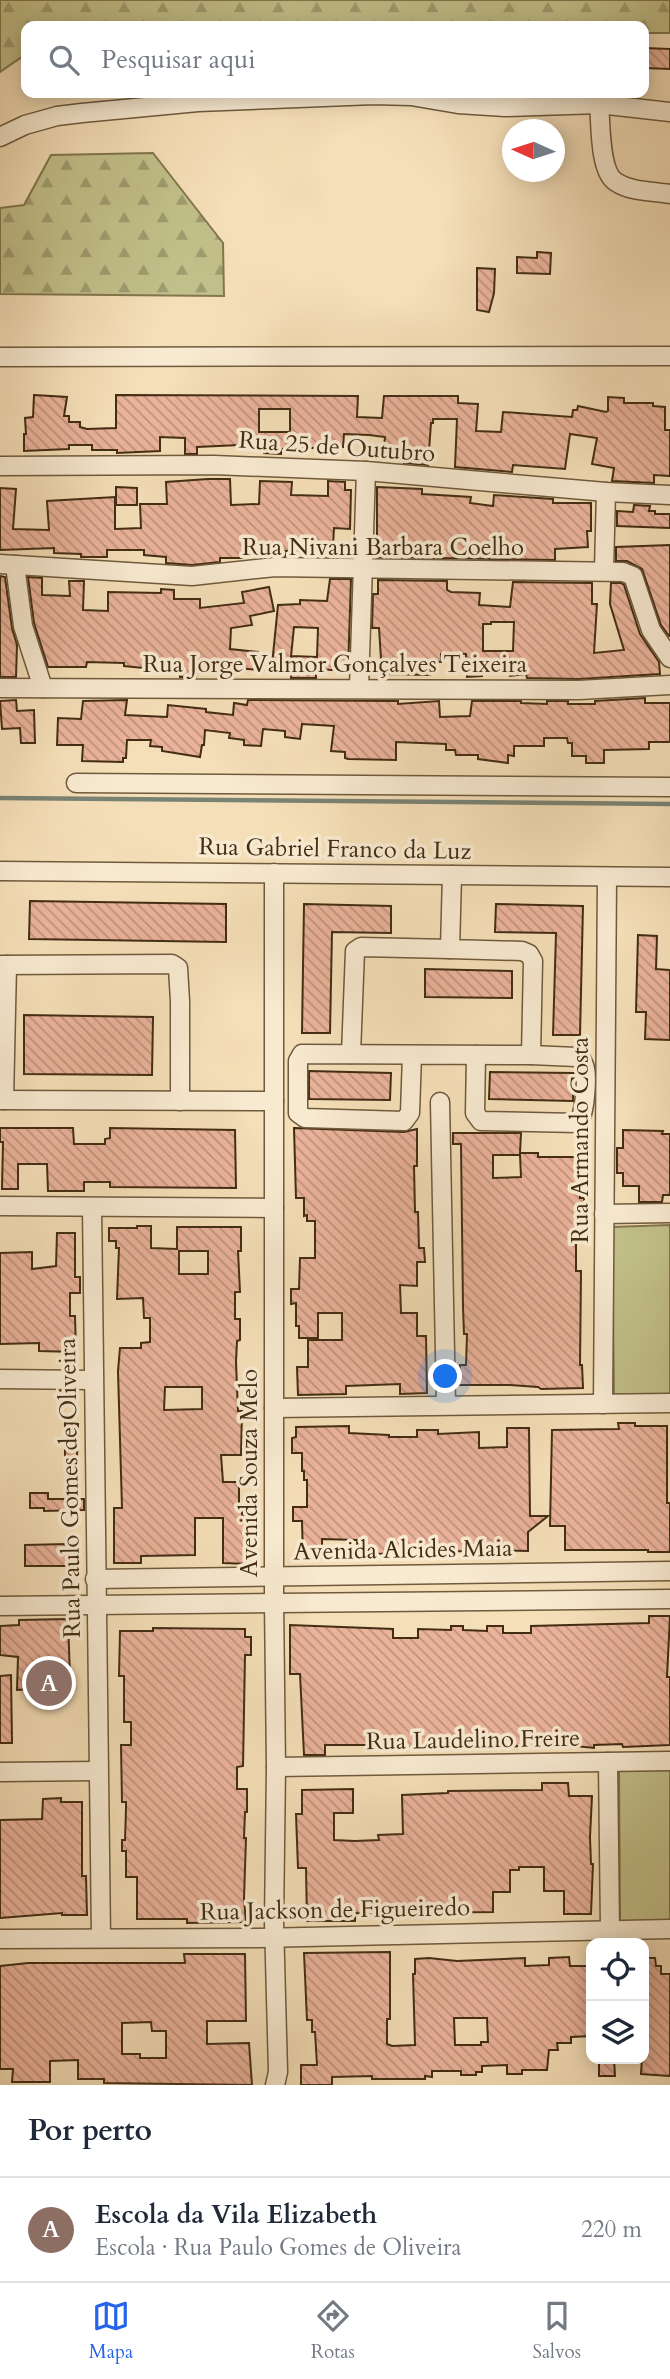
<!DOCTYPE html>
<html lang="pt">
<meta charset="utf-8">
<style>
:root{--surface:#fff;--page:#f2f2f3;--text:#1f2937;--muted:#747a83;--line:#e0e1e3;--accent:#2563eb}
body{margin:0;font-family:Cardo,serif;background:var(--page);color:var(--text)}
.controls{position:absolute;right:21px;bottom:21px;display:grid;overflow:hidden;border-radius:14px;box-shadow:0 4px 18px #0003}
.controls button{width:63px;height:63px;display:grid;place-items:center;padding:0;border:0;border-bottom:2px solid var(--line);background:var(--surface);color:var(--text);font:35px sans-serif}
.compass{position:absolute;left:502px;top:119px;width:63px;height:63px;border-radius:50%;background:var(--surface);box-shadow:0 4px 18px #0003;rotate:273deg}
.you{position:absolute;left:446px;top:1377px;width:24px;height:24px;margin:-18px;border:5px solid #fff;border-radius:50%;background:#1a73e8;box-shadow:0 0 0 10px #1a73e833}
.badge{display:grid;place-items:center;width:46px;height:46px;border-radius:50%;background:var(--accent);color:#fff;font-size:23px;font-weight:700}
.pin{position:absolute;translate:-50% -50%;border:4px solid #fff;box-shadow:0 2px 7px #0006}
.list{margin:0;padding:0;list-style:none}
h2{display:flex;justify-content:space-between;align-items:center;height:91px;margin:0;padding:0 28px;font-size:30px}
h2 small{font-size:23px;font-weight:400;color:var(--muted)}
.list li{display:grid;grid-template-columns:46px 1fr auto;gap:21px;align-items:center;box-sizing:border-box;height:105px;padding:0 28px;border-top:2px solid var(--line)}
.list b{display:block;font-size:26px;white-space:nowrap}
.list p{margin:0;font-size:23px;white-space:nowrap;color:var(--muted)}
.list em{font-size:23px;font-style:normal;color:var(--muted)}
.icon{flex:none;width:38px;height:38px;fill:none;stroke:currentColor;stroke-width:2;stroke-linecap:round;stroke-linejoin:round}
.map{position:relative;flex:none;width:670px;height:2085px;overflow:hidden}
.search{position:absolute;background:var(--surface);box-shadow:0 4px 18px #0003;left:21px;right:21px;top:21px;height:77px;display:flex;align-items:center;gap:18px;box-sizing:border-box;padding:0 24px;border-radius:14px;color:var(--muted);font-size:26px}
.sheet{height:196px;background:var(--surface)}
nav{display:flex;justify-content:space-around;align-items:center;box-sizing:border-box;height:98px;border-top:2px solid var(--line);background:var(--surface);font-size:19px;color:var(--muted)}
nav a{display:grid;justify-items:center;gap:4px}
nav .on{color:var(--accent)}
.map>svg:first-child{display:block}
</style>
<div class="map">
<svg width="670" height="2085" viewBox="0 0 670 2085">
<defs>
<pattern id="forest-firs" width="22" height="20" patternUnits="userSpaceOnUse" patternTransform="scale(1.75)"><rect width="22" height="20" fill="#c2c08a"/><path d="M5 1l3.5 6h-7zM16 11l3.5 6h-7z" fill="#9f9c70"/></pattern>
<pattern id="building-back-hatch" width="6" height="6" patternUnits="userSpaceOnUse" patternTransform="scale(1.75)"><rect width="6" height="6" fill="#ebb39b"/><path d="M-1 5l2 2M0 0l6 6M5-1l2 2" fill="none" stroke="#c0927d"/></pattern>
</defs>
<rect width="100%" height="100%" fill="#f5dfb8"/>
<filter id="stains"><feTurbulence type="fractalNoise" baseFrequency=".00286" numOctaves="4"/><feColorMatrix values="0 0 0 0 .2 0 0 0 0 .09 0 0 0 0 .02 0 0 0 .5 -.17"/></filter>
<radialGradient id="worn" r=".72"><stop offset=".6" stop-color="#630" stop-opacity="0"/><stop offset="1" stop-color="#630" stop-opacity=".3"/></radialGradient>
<!-- forest -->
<g fill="url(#forest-firs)" stroke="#82764e" stroke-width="2">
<path d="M0,0h670v33h-26v-7h-618v28l-26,18z"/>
<path d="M153,153l70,90 1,53 -224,-2v-86l24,-3 27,-50z"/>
</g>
<!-- park -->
<g fill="#c2c08a" stroke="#82764e" stroke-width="2">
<path d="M670,1225v170l-56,2 -2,-170z"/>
<path d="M619,1769h51v153h-50z"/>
</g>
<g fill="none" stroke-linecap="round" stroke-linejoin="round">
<!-- stream -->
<path stroke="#798374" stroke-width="4.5" d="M0,798l670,6"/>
</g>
<!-- building -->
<g fill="url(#building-back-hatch)" stroke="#422d13" stroke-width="2" fill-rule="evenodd">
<path d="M644,48l26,1v20l-26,-1z"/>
<path d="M537,252l14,1 -1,21 -33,-1v-16l20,1z"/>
<path d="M477,268l18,1 -1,24 -5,19 -12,-2z"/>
<path d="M34,395l33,2 -3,19h5v6h11v5l7,2 29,-1v-33l242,1 -1,21 25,1 2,-22h74v7l20,1 -2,27 25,1 2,-20 69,5 1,-7h4l1,-4 28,6 2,-1v-14l16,1v5h29v3l12,1v23h5v46l-16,-1v8l-42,-2 2,-13 -22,-4 5,-26 -27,-4 -5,35 -52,-4 -1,7 -57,-5 2,-48h-24v4h-2l-3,42 -24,-2 1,-6 -22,-1 2,-19 -16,-2 -25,-1 -1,13 -62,2v5l-17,-1v-9l-67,3v7h-12v-16l-25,-1v14l-43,2v-3h-25v-5h-23v4l-45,2v-17h2l-1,-16 8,-1zM259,409h31v23h-31z"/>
<path d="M208,479h22l1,26 28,-1 1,-23 32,1 -1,13 37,1v-15l17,1v8h6l-1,39 -16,-1 -1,17h-7v7l-41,-1v5l-19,1v-6l-24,1v6h-22v4l-28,3 -26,-2v-6l-22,-2v-5h-37v7h-26v-3l-27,-1v-5l-54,2v-62l16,1 -3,40 36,1 -2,-29 68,-4v32l26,-1 -1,-24h27l-1,-22z"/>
<path d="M116,487l21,1v17h-21z"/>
<path d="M377,487l45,2v5l49,3 -1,6 23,3 1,-11 59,4v4h38v28h-4l1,16 -33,2v11l-178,-3z"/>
<path d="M634,505l16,1 -1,5h6v3h15v14l-53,-2v-15l16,1z"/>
<path d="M670,545v90l-1,1 -8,-11 -19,-56 -15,-8h-11v-14z"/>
<path d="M0,576l5,1 7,51 5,17 -1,32h-16z"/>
<path d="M28,577l14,1v17l28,1 -1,-15h15l-1,29 25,1v-19l53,1v-4l13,1v9h26v9l44,-5 -2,-11 27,-5 5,24 -24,5 2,9 -21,3 -1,21 28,3 5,18 -55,-3 -1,6 -10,-1 -1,5h-16v-7h-9v-7h-27l-1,5 -19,-2v-3l-37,-1 -1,5h-38l-14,-44z"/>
<path d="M330,579h21l-3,92 -32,-2v9h-25l2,-22 24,1 1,-29 -24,-1 -4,39 -18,-1 6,-60 22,-1v-4l27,1z"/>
<path d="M378,580l69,1v9l4,2 29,1 -1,12 31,2 3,-25 79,1v21h5l-3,49 30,-3 -14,-46 1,-21h10l3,2 16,49 19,28 1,12 -81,5 -52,-1 -1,-4 -16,2 -2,-4 -26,-1v5l-15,1 -1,-23h-25v8l-12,-1 1,14 -48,-1 -3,-46h-7l1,-34h5zM491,622h23l-1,29h-30v-27h8z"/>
<path d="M645,698v5h25v39h-21v7l-45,1v13h-18v-7h-14v-13h-4l-1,-5h-23v8h-30v10l-6,-1v8l-30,-4v-4h-22l-1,-5h-9v-6l-50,-2v18l-48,-1 -3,-1v-6l-14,-1 3,-25 -32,-2 -2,15 -15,-2v-6l-22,-2 -2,17 -17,-1v-5l-15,-2 1,-5 -25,-3 -1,15h-2l-2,12 -38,-6v-4l-12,-1 1,-6h-24l-1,18h-3v4l-41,-1 1,-16h-26l1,-27 23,1 2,-18 44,-1 -2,15 42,2 1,-12 38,4v3l27,3 1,-12 13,2 1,-5 144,1h6v3l41,-3 1,16 30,-1 2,-15h49v2l26,1v-3h21v3h27v-3z"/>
<path d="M16,700l1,11 17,-1 1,33h-14l-1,-15 -18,1 -2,-28z"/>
<path d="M30,901l196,3v38l-197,-3z"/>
<path d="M304,904l87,2v27l-59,-1 -2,101h-28z"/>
<path d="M496,904l87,2 -3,129h-27l3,-102 -61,-1z"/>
<path d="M638,935l19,1 -1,33 14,1v70l-25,-1 1,-27h-10z"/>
<path d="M425,969l87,2v27l-87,-1z"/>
<path d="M24,1015l129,2 -1,58 -128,-1z"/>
<path d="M309,1071l82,2 -1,27 -81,-1z"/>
<path d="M490,1072l84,1 -1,28 -84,-2z"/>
<path d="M0,1128h73l1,16h31v-5l5,-1v-10l125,2 1,58 -126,-1v-5h-26v9h-36l-1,-27h-29v25h-16l1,-47h-3z"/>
<path d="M294,1128l110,4 13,-3v37h-3l1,46h3l1,36h5l1,14h-8v24l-17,-1 1,28h16v23h9l1,57 -27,1v-10l-54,2v8l-48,1 -1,-28h11v-27h34v-27h-24v25h-19v-12h-3v-23l-5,1v-15h8l1,-31h15v-37h-8v-6l-3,1v-18h-8z"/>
<path d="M623,1130l40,1 -1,3h8v61h-7l-1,7h-23v-16h-16v-13h-6v-25h6z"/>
<path d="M453,1133h68l-1,20h18v4h42v41h4v21h-4v23h-4v29h5l-1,94h2l1,23 -42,1 -3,-2 -28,-2h-52l2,-20h6l1,-31h-3l-1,-27 -2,-163h-8zM493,1155h27l1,22 -28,1z"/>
<path d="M137,1226h14v22l26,1v-22h64v24h-3l2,41h-5v27h5v21l-3,1 -1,21 2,49h4l-1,44h-20l2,27h16v24h3v10l7,1 1,47 -27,-1v-45h-28v37l-54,1v7h-27v-55h8l-4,-137 2,-23h21v-5l9,-1v-24h-6l-1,-20 -26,1 2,-51h-3v-7h-7v-13h28zM179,1251h29v23h-29zM165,1387h37v22l-38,1z"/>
<path d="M57,1233h18v44h5v16h-10v23h5l1,36 -37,-1v-8l-39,1v-91l32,-1v17l24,-3z"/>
<path d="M65,1423l13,1 -1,33h-12z"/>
<path d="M618,1423h17v3h32v77h3v49h-22v-2h-83v-24h-15l2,-96 67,-1z"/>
<path d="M349,1426v7l40,2v2h28v-7h21v4l41,-2v16l28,-1v-19h22l1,88h18l-20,16v19l-45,-1 -36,2 -1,-5 -41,2v4l-30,1 -17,-1 -1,-13 -35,-1v19h-19l-1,-37h-9v-14h14v-27h-3v-9h-2v-18h-10v-15l4,-1v-10z"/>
<path d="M30,1493h18v6h36v11l-40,1v-3h-14z"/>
<path d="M67,1544v22h-42v-21z"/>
<path d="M649,1616h21l-3,61h3v68l-47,2 -1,-3 -28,1v3l-38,-4 -53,3 -15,-2 -90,2v-2h-73v10h-21l-4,-81h-10v-49l103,4v9h25v-9l33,1v-4h12v4l24,1v-5h16v7h28v-7l118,-3z"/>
<path d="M68,1619l2,58h-5v10l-48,3 1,-33 -18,-2v-29l19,-1v-5z"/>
<path d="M153,1628l92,1v8h6v18h-6l-2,111 -6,1v22h10v23h-2l-1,26h2l-2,61 2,23 -59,1v-4h-50v-42h-11v-26h-4v-11h3l1,-31v-7h-4l-1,-57h10v-23h-7v-46h-5l1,-45h33z"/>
<path d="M11,1675l1,68h-12v-67z"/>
<path d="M542,1783h26l1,13h23l-2,41 1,27h2l-2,50h-27v-23h-20v-24h-25v3h-9v22h-17v20l-88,1v-3h-26v4l-24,-1v8h-48l-1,-53h-8l-2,-54h6v-24l51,-1v24h-19v27l21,1 24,-1 -1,-5 25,-1 -1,-39 46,-2v-2l94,-1z"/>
<path d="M61,1798v4h21v74h4l1,39h-25v-2l-62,5v-98l42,-1 1,-20z"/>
<path d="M390,1952v67h-3v25l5,2 23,-1 -2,-71h2v-15l14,-1 28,3 68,-3v8l24,-1v-7l20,-1 1,9h20l1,70 -20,1v6h-14l1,7h-9l-2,20h-25v4h-15v-9l-25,1v6h-6v3h-15v-4h-29v6l-7,-1v3h-53v-3l-40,1v8h-31v-20h16l-2,-33h-3v-12h-5l-3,-67zM454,2018h33l1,24h-7v3h-26z"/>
<path d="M184,1954h61l1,67h-39v23l42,-1 3,42 -148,-2v-4h-26v-19l-28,1v21h-38l1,-13h-13v-103l28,-3h157zM151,2022l1,9h14v27h-26v-4h-18v-31z"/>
<path d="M644,1958h11l1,8h5v8h9v102l-29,-2 1,-15h2z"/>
<path d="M599,2059h15l1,17h-16z"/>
</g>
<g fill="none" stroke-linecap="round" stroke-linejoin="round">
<!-- minor casing -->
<g stroke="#6f5a3c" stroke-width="21">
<g id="minor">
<path d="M599,104c2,19 0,68 17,78 15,10 37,9 54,12"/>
<path d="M0,137l25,-12 32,-9 25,-3 116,-11 176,-7 37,1 47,8 47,3 94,-3 71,8"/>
<path d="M0,357l670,-1"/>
<path d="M0,466l214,-1 152,6 240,21 64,3"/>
<path d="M0,564l192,12 83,-9 348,5 10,4 18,54 19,28"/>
<path d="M15,565l8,61 20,62"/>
<path d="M604,570l2,-78"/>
<path d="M0,688l579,2 91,-5"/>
<path d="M359,688l7,-217"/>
<path d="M76,783l594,4"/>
<path d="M0,871l670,6"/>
<path d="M274,873v729l2,165 -2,155 4,150 -3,13"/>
<path d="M0,965l172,-1 6,4 2,33v100"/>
<path d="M351,1054l4,-103 6,-4 89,2"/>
<path d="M412,1055l-2,58 -6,8 -99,-3 -7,-5v-52l4,-7 229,1 2,-94 -4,-7 -7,-3 -72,-2 2,-74"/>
<path d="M476,1055l-1,58 6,8 97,2c7,-8 10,-48 6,-58 -2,-6 -3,-5 -8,-8l-45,-2"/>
<path d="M0,1100l274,1"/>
<path d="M4,1100l3,-135"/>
<path d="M440,1102l6,302"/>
<path d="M0,1206l274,2"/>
<path d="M92,1207l9,730"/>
<path d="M604,1214l66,-1"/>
<path d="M0,1379l92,1"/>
<path d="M603,1404l4,-527"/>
<path d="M274,1408l396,-5"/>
<path d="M95,1579l575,-8"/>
<path d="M0,1606l670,-7"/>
<path d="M608,1762l2,167"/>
<path d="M276,1767l394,-6"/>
<path d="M0,1772l98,-1"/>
<path d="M0,1939l259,-1 411,-9"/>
</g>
</g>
<!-- minor -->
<use href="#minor" stroke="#f8ead1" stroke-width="18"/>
</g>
<g text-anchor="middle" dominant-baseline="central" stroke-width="7" stroke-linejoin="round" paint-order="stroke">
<!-- street labels -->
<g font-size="24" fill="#422d13" stroke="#f8ead1">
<text transform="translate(337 447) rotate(4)">Rua 25 de Outubro</text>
<text x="383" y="547">Rua Nivani Barbara Coelho</text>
<text x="335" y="664">Rua Jorge Valmor Gonçalves Teixeira</text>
<text transform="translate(335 849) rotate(1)">Rua Gabriel Franco da Luz</text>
<text transform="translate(580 1140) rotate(-90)">Rua Armando Costa</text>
<text transform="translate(249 1473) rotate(-90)">Avenida Souza Melo</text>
<text transform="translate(70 1488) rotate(-91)">Rua Paulo Gomes de Oliveira</text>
<text transform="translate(403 1550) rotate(-1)">Avenida Alcides Maia</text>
<text transform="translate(473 1740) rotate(-1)">Rua Laudelino Freire</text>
<text transform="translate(335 1910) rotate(-1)">Rua Jackson de Figueiredo</text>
</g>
</g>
<rect width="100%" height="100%" filter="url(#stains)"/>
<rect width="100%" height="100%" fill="url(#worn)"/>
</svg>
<div class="controls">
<button><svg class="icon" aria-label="locate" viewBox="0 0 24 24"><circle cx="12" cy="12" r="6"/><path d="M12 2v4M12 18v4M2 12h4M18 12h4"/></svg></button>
<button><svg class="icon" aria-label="layers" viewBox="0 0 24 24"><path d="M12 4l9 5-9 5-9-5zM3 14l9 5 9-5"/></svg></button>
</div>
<svg class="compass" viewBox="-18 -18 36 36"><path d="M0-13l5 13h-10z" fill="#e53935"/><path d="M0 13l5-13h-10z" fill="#747a83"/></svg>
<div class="you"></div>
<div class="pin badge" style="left:49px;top:1683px;background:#8d6e63">A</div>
<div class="search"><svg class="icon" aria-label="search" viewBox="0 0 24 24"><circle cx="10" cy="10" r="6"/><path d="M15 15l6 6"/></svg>Pesquisar aqui</div>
</div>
<section class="sheet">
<h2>Por perto<small></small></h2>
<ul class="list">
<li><span class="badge" style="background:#8d6e63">A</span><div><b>Escola da Vila Elizabeth</b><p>Escola · Rua Paulo Gomes de Oliveira</p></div><em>220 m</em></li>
</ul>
</section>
<nav>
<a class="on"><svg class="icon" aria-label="map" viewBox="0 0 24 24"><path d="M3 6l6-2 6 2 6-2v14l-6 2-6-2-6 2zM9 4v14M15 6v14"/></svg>Mapa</a>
<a><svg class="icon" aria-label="directions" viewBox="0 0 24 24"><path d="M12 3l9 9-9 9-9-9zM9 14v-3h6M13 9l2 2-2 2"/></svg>Rotas</a>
<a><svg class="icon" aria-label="saved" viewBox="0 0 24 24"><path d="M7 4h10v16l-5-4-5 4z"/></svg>Salvos</a>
</nav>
